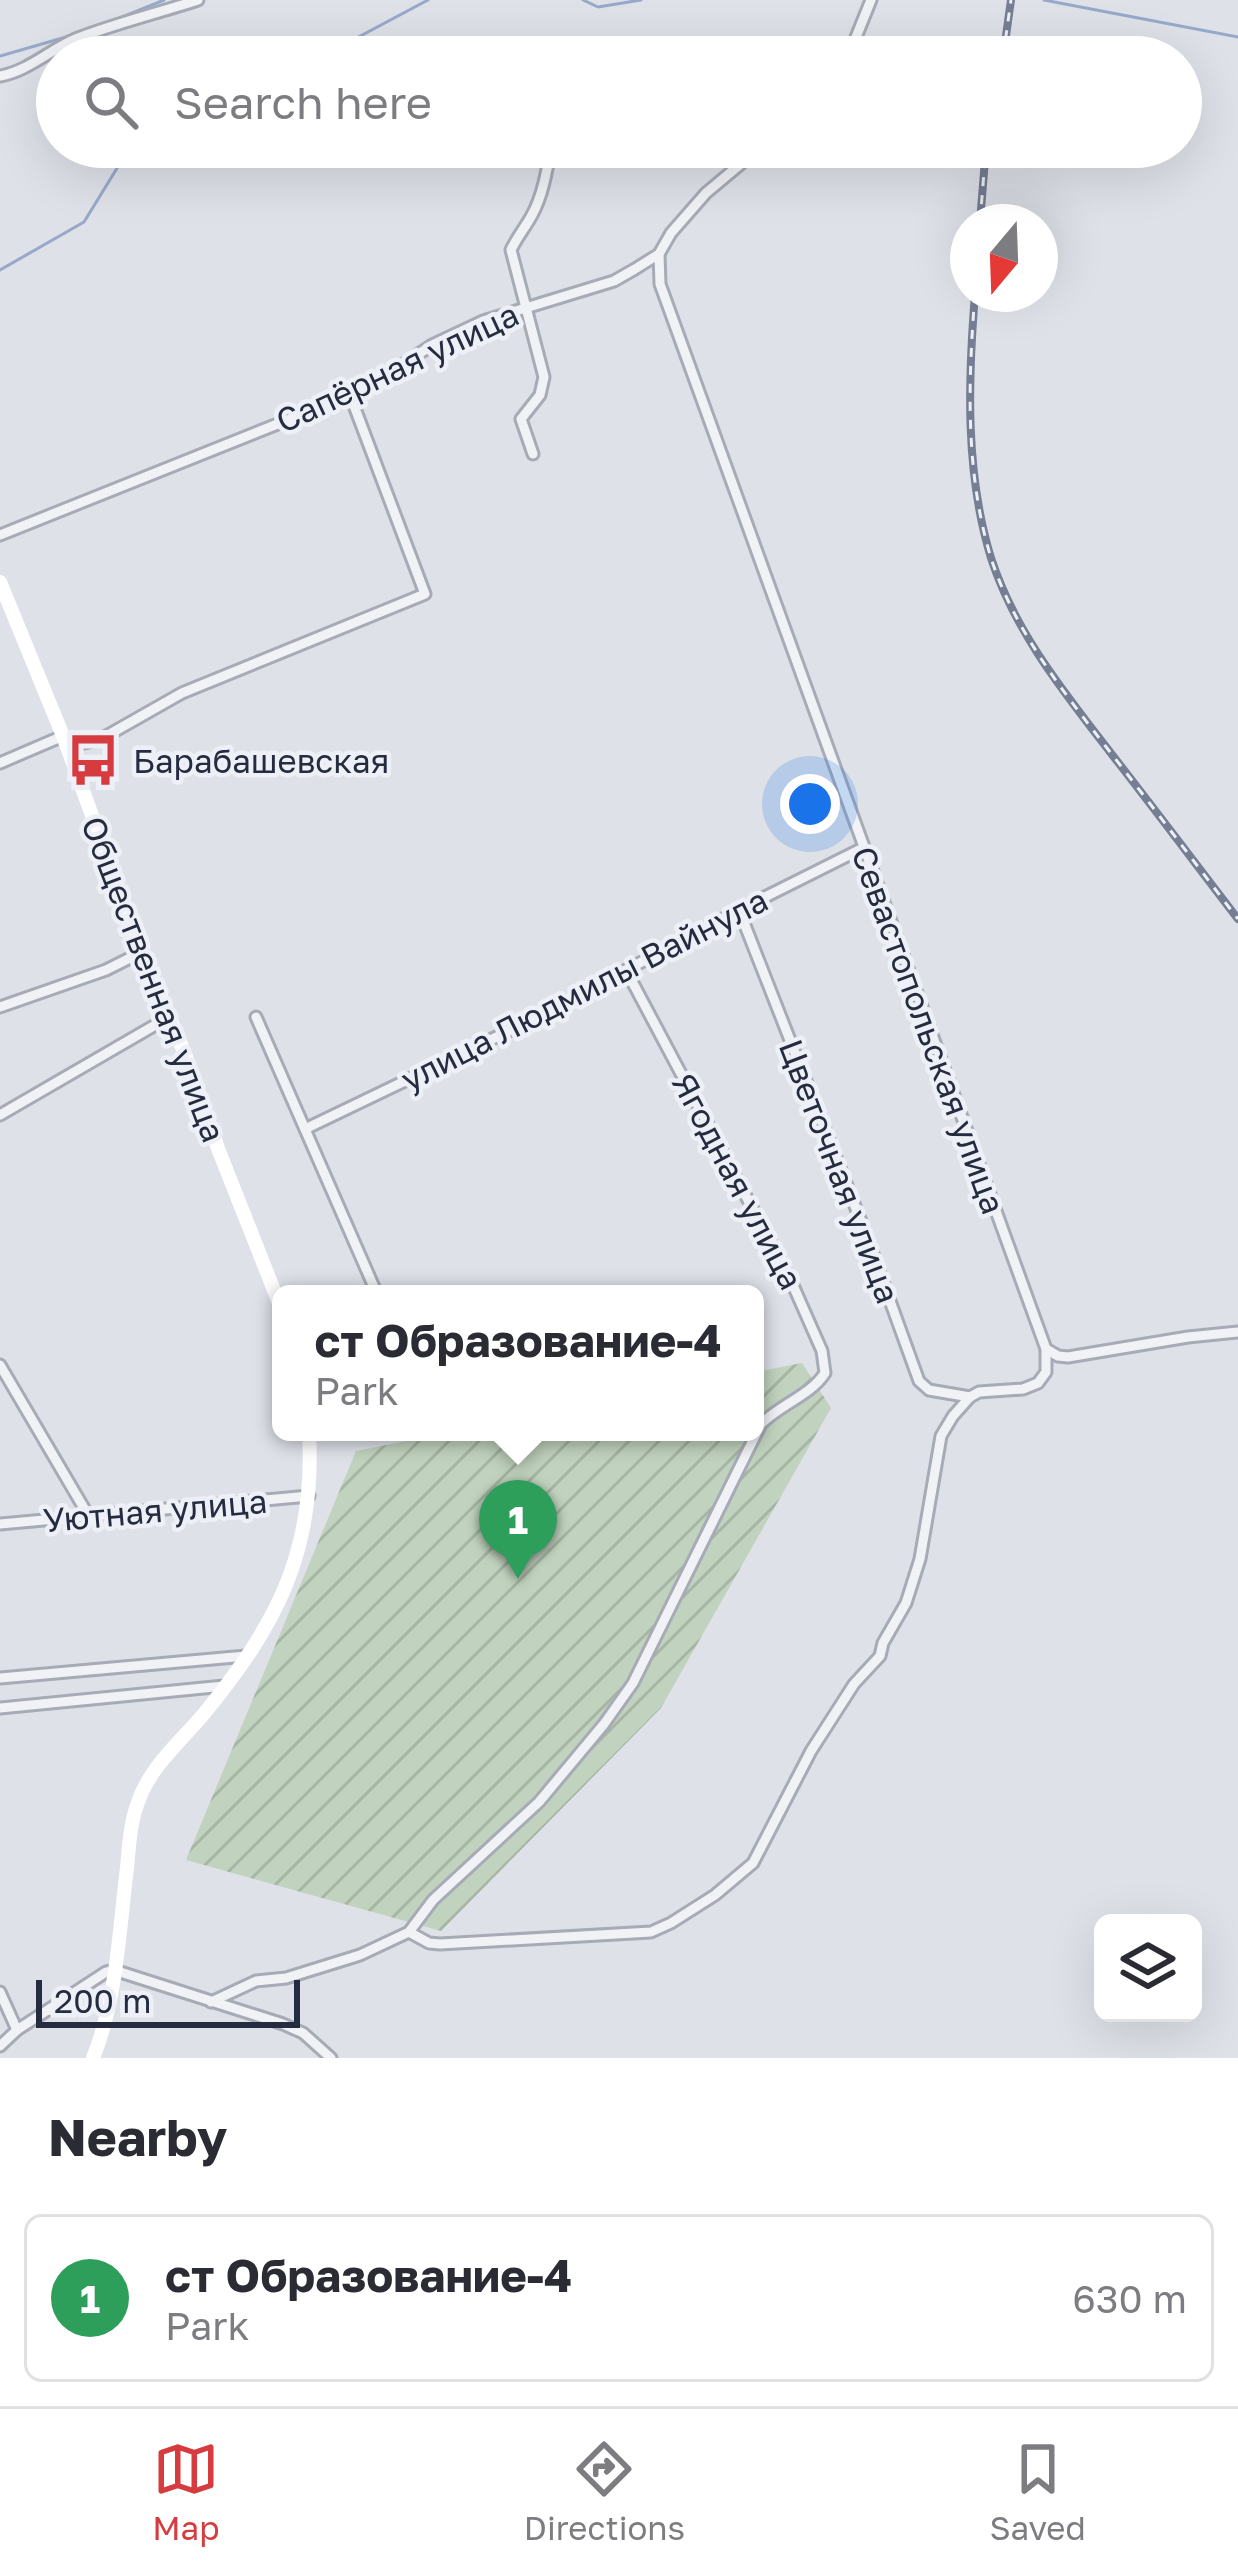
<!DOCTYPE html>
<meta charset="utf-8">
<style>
:root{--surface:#fff;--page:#f2f2f3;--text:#2b2b33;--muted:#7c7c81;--line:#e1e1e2;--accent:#d53b3f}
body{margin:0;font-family:"Golos Text",sans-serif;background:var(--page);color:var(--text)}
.controls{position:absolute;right:36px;bottom:36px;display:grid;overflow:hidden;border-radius:18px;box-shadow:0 12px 48px #0002}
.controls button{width:108px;height:108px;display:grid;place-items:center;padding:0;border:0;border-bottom:3px solid var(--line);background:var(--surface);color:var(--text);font:60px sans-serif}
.compass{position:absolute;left:950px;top:204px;width:108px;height:108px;border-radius:50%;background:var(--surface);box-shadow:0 12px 48px #0002;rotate:199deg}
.scale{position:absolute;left:36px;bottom:30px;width:264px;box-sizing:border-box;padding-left:12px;border:6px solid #262c40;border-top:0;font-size:33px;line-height:42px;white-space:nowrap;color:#262c40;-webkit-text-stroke:9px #edf0f6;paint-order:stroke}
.you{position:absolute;left:810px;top:804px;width:42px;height:42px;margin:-30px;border:9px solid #fff;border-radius:50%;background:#1a73e8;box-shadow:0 0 0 18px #1a73e833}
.badge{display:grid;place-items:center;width:78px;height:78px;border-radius:50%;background:var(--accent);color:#fff;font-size:39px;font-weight:700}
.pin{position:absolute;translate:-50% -99px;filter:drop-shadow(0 3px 6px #0008)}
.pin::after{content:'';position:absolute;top:63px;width:42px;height:36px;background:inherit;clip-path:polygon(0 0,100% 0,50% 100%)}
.popup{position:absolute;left:272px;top:1285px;width:492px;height:156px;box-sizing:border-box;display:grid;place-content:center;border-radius:18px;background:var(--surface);filter:drop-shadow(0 3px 9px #0005);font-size:39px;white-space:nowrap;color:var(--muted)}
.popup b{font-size:45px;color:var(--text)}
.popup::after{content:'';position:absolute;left:50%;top:100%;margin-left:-24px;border:24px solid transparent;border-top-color:var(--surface)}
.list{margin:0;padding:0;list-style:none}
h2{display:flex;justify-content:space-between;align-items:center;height:156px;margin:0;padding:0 48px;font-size:51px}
h2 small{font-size:39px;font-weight:400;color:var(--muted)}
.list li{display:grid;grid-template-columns:78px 1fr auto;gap:36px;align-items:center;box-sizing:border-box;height:168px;margin:0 24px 24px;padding:0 24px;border:3px solid var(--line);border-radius:18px}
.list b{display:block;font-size:45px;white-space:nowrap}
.list p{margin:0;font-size:39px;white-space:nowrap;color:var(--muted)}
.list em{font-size:39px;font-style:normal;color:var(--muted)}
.icon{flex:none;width:66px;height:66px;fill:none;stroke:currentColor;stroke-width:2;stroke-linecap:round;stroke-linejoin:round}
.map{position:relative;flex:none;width:1238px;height:2058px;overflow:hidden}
.search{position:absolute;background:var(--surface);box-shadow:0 12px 48px #0002;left:36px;right:36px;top:36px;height:132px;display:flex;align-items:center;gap:30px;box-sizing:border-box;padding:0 42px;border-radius:66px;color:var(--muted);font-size:45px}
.sheet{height:348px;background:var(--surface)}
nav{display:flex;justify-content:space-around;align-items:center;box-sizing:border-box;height:168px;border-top:3px solid var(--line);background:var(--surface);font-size:33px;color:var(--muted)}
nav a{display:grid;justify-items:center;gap:6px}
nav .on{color:var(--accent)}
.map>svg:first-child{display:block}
</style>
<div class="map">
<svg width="1238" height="2058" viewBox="0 0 1238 2058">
<defs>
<pattern id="garden-furrows" width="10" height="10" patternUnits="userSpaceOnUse" patternTransform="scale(3)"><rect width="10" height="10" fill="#c1d3be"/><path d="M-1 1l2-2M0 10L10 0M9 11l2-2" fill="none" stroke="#a6b5a4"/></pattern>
</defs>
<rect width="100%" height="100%" fill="#dee1e8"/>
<!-- garden -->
<path fill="url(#garden-furrows)" d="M802,1363l29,45 -170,300 -220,223 -255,-71 170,-409 96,-19h303v-60z"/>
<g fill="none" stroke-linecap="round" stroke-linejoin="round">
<!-- stream -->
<g stroke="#97a9cb" stroke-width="3">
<path d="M583,0l15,7 43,-7"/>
<path d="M1044,0l194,37"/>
<path d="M105,24l59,-24"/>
<path d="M0,56l73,-21"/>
<path d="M321,57l107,-57"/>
<path d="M0,270l84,-48 46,-75"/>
</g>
<!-- street casing -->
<g stroke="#a7abb6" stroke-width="15">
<g id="street">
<path d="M848,57l23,-57"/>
<path d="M0,76c29,-5 50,-27 78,-38 39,-15 80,-25 120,-38"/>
<path d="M659,254l1,30 386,1065 12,7 10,1 120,-20 50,-5"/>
<path d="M533,454l-12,-35 19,-24 4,-18 -33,-127c6,-13 14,-22 21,-35 11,-20 15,-45 19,-68"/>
<path d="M0,535l350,-140 24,-11 58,-39 51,-24 131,-40 21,-12 24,-15 12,-21 35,-40 55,-46"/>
<path d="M0,763l63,-27 17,8 21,-5 81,-46 243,-99 -75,-199"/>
<path d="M739,910l125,319 55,152 10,9 41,7"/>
<path d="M0,1007l106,-37 36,-18"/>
<path d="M256,1017l121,277"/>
<path d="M0,1115l169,-98"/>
<path d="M305,1129l237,-114 197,-105 124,-62"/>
<path d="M0,1365l88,150"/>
<path d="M0,1524l309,-28"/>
<path d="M0,1678l246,-22"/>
<path d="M0,1708l224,-22"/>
<path d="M409,1932l20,11 11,1 211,-12 20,-9 44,-28 38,-32 58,-112 43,-67 26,-28 3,-13 23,-40 14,-44 21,-123 12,-20 17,-19 9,-5 44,-3 15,-6 8,-11v-23"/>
<path d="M0,1992l17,38"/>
<path d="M211,2002l45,-21 30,-3 74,-23 49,-23 24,-32 106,-98 65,-78 29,-41 128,-259c20,-20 50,-29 64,-51l-3,-22 -30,-68 -166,-313"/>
<path d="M0,2046l17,-16 89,-58 8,-2 169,54 20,9 28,25"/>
</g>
</g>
<!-- street -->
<use href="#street" stroke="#f1f2f6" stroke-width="9"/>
<!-- secondary -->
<g stroke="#fff" stroke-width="14">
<path d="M0,582l63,154 79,216 43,102 34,97 62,157"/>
<path d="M93,2058c24,-59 26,-127 34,-190 2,-21 3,-43 10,-63 11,-36 41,-61 65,-89 74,-89 114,-165 107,-284"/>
</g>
<!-- rail casing -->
<g stroke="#767e93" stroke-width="8">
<g id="rail">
<path d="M1003,57l8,-57"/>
<path d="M980,222l6,-75"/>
<path d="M975,294c-7,87 -10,179 16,264 24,74 72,133 119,194 43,55 85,111 128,167"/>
</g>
</g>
<!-- rail -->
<use href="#rail" stroke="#edf0f6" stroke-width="3" stroke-dasharray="9" stroke-linecap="butt"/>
</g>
<!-- icons -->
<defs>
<g id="bus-bare" transform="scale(4.14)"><path d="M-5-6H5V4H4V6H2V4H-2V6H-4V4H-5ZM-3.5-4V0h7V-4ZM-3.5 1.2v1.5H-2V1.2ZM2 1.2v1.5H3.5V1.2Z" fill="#d53b3f" stroke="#edf0f6" stroke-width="2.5" paint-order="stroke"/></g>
</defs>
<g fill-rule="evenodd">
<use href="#bus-bare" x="93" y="760"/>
</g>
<g text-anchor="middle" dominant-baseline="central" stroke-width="9" stroke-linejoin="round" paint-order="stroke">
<!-- street labels -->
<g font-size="33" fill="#262c40" stroke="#edf0f6">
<text transform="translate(397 367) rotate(-25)">Сапёрная улица</text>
<text transform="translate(154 979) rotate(69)">Общественная улица</text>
<text transform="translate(584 989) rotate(-27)">улица Людмилы Вайнула</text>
<text transform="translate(929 1030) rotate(70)">Севастопольская улица</text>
<text transform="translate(840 1171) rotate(69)">Цветочная улица</text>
<text transform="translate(738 1181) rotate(62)">Ягодная улица</text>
<text transform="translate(155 1510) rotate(-5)">Уютная улица</text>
</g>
<!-- poi labels -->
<g font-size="33" fill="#262c40" stroke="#edf0f6" text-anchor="start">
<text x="133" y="760">Барабашевская</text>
</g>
</g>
</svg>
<div class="controls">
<button><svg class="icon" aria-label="layers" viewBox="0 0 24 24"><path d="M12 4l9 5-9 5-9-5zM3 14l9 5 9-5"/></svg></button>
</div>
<svg class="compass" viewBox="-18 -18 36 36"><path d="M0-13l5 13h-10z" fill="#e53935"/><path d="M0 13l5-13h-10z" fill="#7c7c81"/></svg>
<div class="scale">200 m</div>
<div class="you"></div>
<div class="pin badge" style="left:518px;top:1579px;background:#2e9e5b">1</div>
<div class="popup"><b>ст Образование-4</b>Park</div>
<div class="search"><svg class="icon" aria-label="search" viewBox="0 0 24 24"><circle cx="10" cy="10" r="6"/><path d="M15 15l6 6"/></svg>Search here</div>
</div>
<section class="sheet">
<h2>Nearby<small></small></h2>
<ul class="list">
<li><span class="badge" style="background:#2e9e5b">1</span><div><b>ст Образование-4</b><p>Park</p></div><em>630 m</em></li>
</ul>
</section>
<nav>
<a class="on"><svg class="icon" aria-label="map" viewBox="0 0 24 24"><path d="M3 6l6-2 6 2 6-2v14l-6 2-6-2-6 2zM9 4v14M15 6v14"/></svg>Map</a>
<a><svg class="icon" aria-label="directions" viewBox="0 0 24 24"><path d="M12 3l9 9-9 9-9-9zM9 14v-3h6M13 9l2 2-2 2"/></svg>Directions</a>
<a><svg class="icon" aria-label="saved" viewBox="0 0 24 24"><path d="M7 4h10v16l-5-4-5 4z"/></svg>Saved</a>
</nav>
